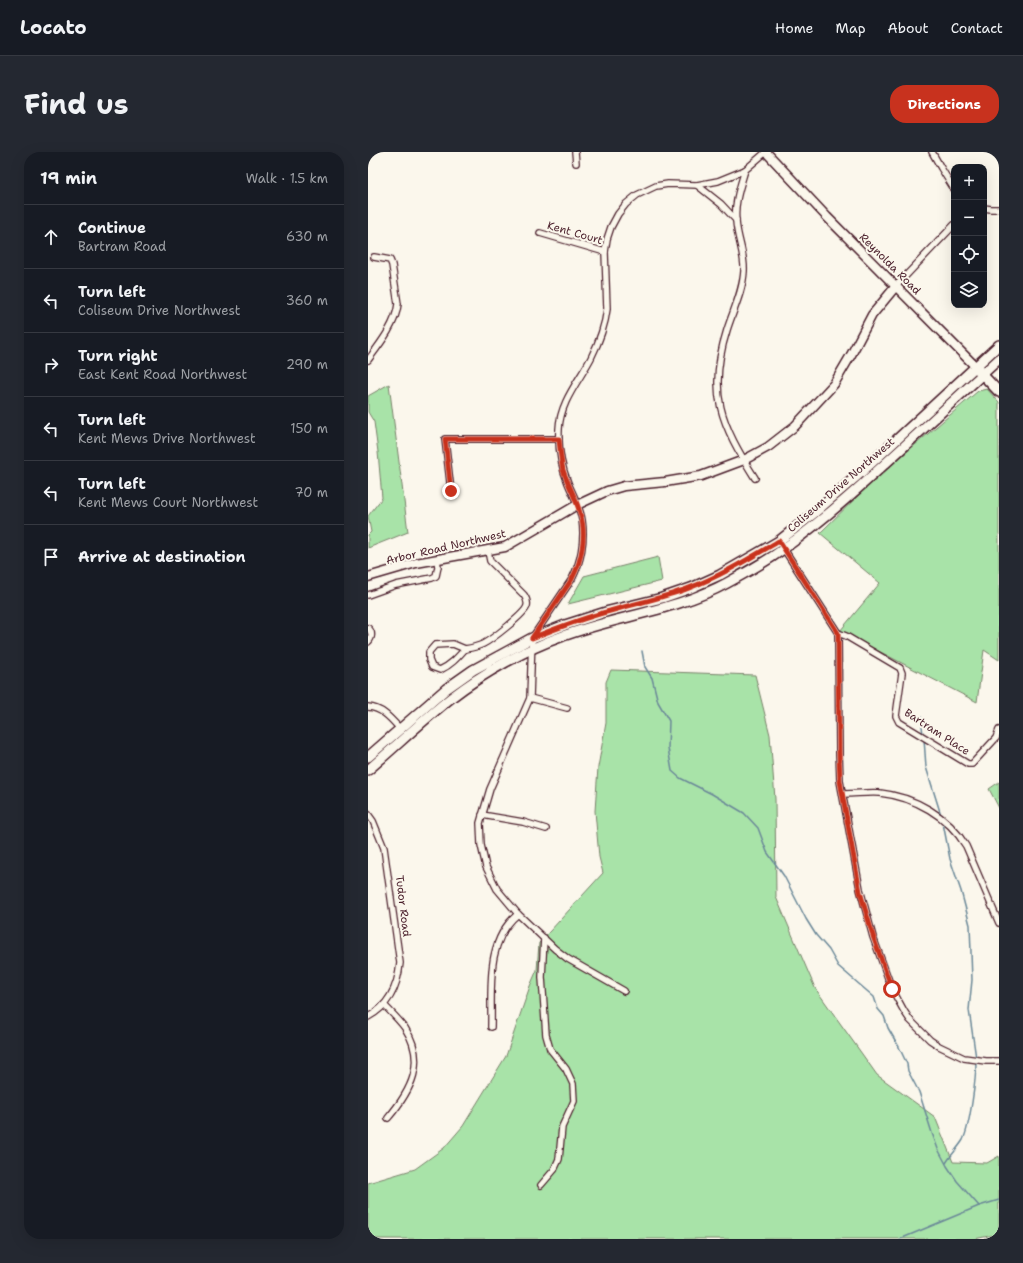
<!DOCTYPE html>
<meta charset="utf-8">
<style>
:root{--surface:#171b24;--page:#242831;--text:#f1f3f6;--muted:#9ea1a6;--line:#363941;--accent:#c8321e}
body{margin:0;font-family:"Shantell Sans",sans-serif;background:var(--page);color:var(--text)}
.controls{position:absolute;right:12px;top:12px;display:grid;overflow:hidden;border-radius:8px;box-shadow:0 4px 16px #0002}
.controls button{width:36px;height:36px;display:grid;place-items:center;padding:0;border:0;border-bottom:1px solid var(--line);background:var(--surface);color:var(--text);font:20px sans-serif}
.stop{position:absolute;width:12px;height:12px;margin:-9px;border:3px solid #c8321e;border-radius:50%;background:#fff}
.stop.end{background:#c8321e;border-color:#fff;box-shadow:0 1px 4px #0008}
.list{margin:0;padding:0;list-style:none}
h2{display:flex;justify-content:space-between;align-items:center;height:52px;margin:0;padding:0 16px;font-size:17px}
h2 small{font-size:13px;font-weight:400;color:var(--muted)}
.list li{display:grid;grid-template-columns:26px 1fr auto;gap:12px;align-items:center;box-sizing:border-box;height:64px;padding:0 16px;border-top:1px solid var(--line)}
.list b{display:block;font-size:15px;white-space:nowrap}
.list p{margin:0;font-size:13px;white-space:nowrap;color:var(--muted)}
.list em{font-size:13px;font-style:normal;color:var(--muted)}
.icon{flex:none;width:22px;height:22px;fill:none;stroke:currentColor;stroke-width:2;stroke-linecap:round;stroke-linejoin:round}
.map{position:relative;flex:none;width:631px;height:1087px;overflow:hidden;border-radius:16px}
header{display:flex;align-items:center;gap:24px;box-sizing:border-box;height:56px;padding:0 20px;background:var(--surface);border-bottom:1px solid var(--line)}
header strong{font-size:19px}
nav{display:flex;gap:22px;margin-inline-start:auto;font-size:14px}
.intro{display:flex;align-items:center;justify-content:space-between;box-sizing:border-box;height:96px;padding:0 24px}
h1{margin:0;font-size:28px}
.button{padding:10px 18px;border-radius:16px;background:var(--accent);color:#fff;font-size:14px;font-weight:700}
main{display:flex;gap:24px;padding:0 24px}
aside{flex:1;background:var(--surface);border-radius:16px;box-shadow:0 4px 16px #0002}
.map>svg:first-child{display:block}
</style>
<header>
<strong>Locato</strong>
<nav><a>Home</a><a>Map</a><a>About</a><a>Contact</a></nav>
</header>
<div class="intro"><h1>Find us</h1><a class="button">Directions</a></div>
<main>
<aside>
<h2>19 min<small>Walk · 1.5 km</small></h2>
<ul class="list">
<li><svg class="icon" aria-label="ahead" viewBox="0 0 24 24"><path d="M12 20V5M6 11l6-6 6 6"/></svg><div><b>Continue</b><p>Bartram Road</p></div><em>630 m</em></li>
<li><svg class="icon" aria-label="left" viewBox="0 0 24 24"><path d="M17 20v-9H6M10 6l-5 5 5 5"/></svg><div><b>Turn left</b><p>Coliseum Drive Northwest</p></div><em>360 m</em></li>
<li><svg class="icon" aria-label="right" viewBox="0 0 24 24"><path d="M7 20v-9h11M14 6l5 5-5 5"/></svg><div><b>Turn right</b><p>East Kent Road Northwest</p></div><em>290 m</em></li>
<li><svg class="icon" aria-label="left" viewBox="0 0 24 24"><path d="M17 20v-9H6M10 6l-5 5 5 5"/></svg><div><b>Turn left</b><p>Kent Mews Drive Northwest</p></div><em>150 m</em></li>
<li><svg class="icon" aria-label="left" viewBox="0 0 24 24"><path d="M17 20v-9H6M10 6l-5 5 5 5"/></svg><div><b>Turn left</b><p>Kent Mews Court Northwest</p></div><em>70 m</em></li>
<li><svg class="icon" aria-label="arrive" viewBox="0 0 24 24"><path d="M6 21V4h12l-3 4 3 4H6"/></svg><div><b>Arrive at destination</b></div></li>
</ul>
</aside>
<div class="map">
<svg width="631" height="1087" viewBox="0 0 631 1087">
<rect width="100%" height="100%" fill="#fbf7ec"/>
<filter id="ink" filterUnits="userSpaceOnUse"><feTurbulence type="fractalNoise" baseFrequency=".025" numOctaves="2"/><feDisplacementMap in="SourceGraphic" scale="8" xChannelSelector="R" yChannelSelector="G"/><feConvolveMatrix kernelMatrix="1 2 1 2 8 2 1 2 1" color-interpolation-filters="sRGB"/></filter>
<g filter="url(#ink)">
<!-- green -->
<g fill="#a8e3a8" stroke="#79816a">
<path d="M21,232l19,148 -40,16v-13l3,-3 -3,-16 14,-18 -4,-46 -4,-30 -6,-10v-16z"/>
<path d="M619,237l12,13v258l-15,-10 -7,52 -137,-71 40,-48 -60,-50 54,-53 104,-89z"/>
<path d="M290,405l4,24 -94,23 16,-28z"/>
<path d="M243,518l144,5 15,60 5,64 1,98 39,91 62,87 58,42 18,45 34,1 12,-7v78l-25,5h-606v-56l47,-14 29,-21 19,-22 43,-70 24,-70 7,-16 2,-27 64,-70 -4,-16 -4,-46 3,-44 8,-44v-41z"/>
<path d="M631,630v26l-10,-19z"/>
</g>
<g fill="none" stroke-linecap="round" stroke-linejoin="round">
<!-- stream -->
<g stroke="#6b8898" stroke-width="1.5">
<path d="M274,499l3,16 7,11 6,24 11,19 -1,27 4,23 8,7 32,16 32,19 14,15 9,24 17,24 22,43 10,16 13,15 9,16 36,31 4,12 6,7 4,12 11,19 8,17 1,7 11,21 13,41 6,16 9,17 10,15 22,25"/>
<path d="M553,565l2,18"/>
<path d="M556,587l2,28 15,48"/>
<path d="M575,671l7,36 11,32 9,34 2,55 -3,30 7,48"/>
<path d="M578,1011c5,-8 12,-15 17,-23 7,-15 13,-61 13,-78"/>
<path d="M532,1087l79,-33 20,-6"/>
</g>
<!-- street casing -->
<g stroke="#4a1f2b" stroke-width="8">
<g id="street">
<path d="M207,0l1,11"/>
<path d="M564,0l9,16 13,21"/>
<path d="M377,18c-5,17 -11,33 -9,51 1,17 9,33 8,50 -1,20 -11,40 -17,59 -20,63 -6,94 28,148"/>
<path d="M329,33l21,-4 27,-11 21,-18"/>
<path d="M616,56l7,1h8"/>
<path d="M172,81l65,19"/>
<path d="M528,134l58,-61"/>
<path d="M0,208c12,-16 28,-36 30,-56l-6,-39 -2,-5 -16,-3"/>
<path d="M83,339l-6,-52h114"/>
<path d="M414,394l56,87 1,119 1,29 20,108 13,48 19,52 12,22 6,9 20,20 9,6 25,12 22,3h13"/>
<path d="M0,443l28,-10 36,-7 4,-2 2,-9 -1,-8"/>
<path d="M0,476c5,4 4,10 0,14"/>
<path d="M470,481l8,3 54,32 2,5 -6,43 3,6 69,42h4l24,-26 3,-8"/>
<path d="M85,492l12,5c-8,9 -14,16 -25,21l-8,-3 -3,-7v-8l6,-7z"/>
<path d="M97,497c6,-1 12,-2 18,-5 8,-4 42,-30 44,-38 1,-4 -1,-8 -3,-11l-34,-34 -2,-10"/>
<path d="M162,546l37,10"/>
<path d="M0,555c15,1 24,13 33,23"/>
<path d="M476,642c12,0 24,-2 36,-1 35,4 68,23 86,53l33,77"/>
<path d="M0,662l5,7 11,27 16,115c-2,22 -11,43 -32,54"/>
<path d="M114,663l41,7 23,7"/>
<path d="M256,839l-56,-32 -13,-10 -37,-35 -21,-25 -11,-22 -5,-22 -1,-22 10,-34 40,-91 2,-60 40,-59c9,-17 13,-39 10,-59 -2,-13 -9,-25 -14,-37 -7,-17 -10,-35 -9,-54 1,-27 20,-48 32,-71 8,-16 14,-32 16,-49l-2,-57 2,-13 4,-12 7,-13 8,-10 11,-9 19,-9 12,-2 29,1 24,19 15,16"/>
<path d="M16,853c7,7 15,15 21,23 22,34 6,63 -17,90"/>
<path d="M123,875c1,-39 -6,-86 27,-113"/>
<path d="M173,1033l13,-15 5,-11 3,-32 12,-26 -1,-17 -7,-15 -16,-20 -4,-14 -4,-58 2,-39"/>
</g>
</g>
<!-- secondary casing -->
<g stroke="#4a1f2b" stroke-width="11">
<g id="secondary">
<path d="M398,0l61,65 149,150"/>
<path d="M0,425l48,-14 89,-16 72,-42 30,-14 17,-5 41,-4 36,-6 43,-16 24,-13 27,-21 39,-42 17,-29 21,-40 24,-29"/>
</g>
</g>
<!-- primary casing -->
<g stroke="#4a1f2b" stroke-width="12">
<g id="primary">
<path d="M611,219l20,21"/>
<path d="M0,605l78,-68 27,-19 59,-32 33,-13 44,-14 53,-13 29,-10 29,-13 59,-34 34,-27 52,-45 134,-124"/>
<path d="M0,618c28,-24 55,-50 84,-73 31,-24 74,-48 111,-61 53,-20 113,-25 164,-53 20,-11 41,-22 59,-36 40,-29 77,-63 114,-97 33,-30 66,-61 99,-91"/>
</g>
</g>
<!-- street -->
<use href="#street" stroke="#fbf7ec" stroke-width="5.5"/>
<!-- secondary -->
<use href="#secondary" stroke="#fbf7ec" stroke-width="8"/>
<!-- primary -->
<use href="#primary" stroke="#fbf7ec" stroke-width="9"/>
</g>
</g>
<g fill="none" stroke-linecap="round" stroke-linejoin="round" filter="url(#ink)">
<!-- route -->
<path stroke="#c8321e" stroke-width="5" d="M83,339l-6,-52h114c1,11 2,21 4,31 5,15 13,28 17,43 7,21 2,47 -8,66l-40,59c25,-10 51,-20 78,-27 27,-8 53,-13 79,-23 32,-12 61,-30 90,-47l59,92 1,119 1,29 20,111 14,47 18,50"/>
</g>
<g text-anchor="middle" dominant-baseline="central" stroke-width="4" stroke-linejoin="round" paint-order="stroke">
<!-- street labels -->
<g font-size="11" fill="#4a1f2b" stroke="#fbf7ec">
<text transform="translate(207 81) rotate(16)">Kent Court</text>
<text transform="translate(522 112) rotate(45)">Reynolda Road</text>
<text transform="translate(473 333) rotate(-41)">Coliseum Drive Northwest</text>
<text transform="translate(78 395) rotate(-13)">Arbor Road Northwest</text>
<text transform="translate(569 580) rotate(33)">Bartram Place</text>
<text transform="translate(35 754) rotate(83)">Tudor Road</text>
</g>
</g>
</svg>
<div class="controls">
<button>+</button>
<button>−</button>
<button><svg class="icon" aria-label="locate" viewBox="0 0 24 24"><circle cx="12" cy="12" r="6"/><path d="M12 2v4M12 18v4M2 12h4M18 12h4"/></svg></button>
<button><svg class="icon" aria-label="layers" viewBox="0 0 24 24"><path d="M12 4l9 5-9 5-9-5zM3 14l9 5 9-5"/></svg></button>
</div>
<div class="stop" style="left:524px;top:837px"></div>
<div class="stop end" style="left:83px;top:339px"></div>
</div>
</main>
